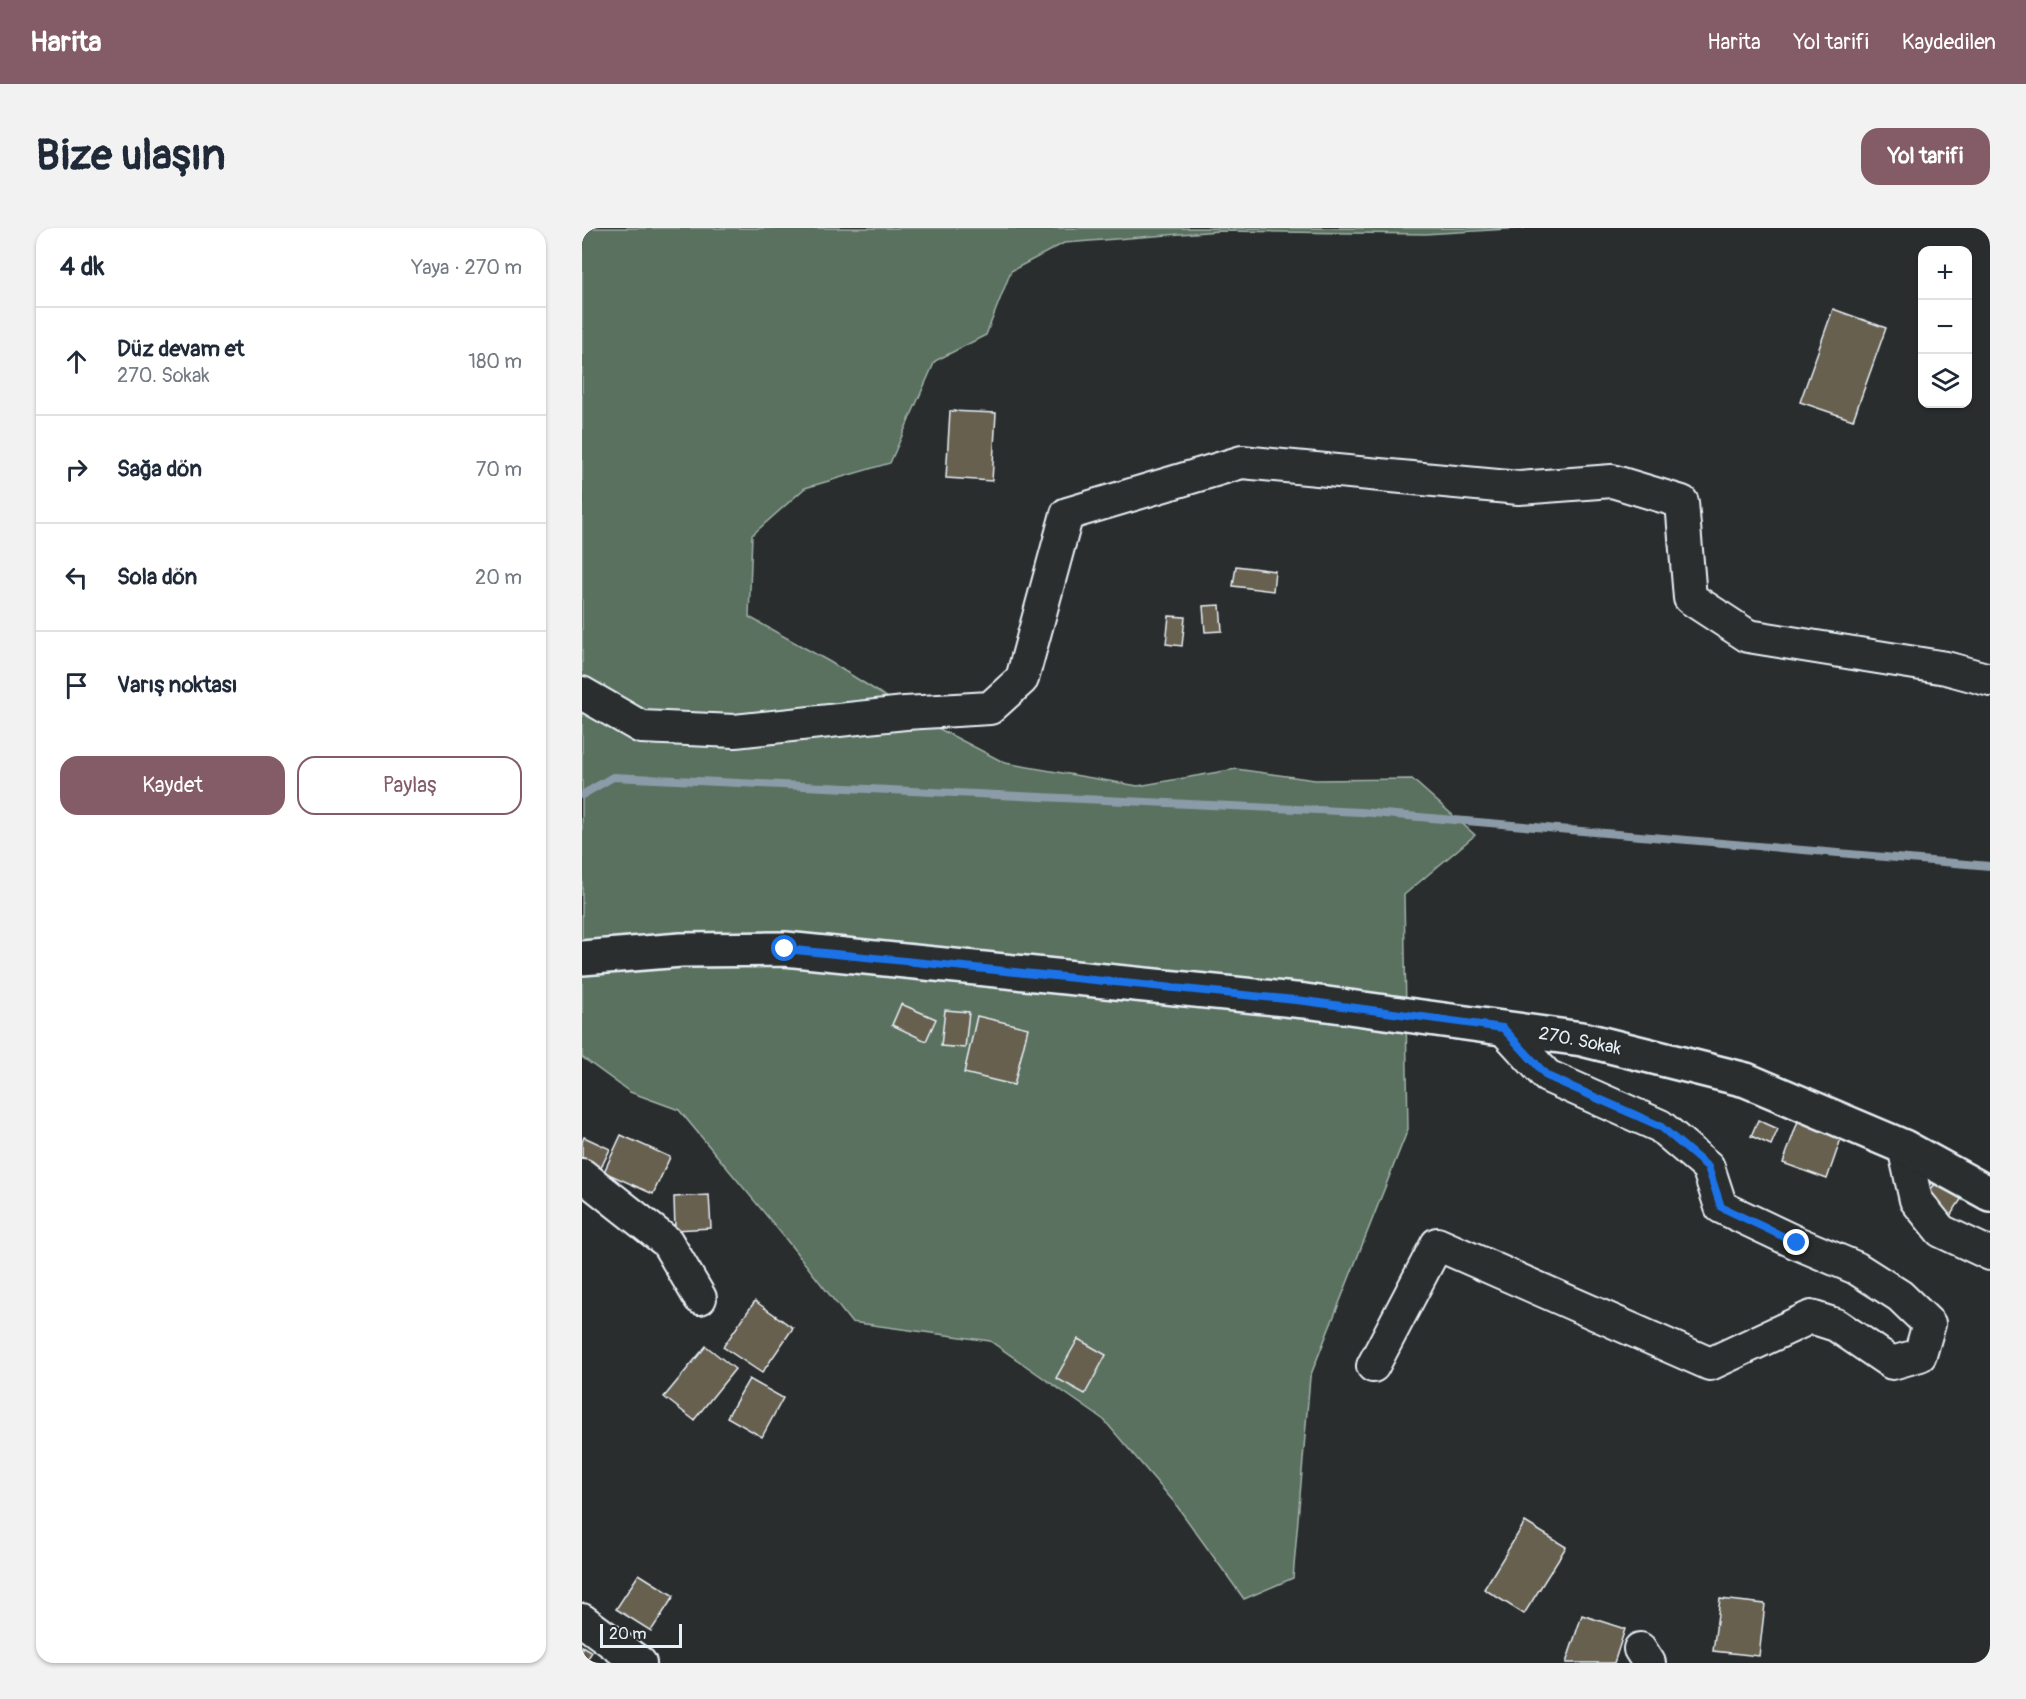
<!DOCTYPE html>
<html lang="tr">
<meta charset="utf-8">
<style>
:root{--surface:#fff;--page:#f2f2f3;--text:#1f2937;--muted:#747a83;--line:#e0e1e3;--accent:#845c67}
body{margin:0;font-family:Pangolin,sans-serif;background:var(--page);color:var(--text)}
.controls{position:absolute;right:18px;top:18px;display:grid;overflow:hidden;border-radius:12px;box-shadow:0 2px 4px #0004}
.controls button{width:54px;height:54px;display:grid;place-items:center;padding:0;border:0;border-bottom:2px solid var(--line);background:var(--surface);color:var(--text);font:30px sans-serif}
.scale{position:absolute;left:18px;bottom:15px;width:82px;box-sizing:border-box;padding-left:6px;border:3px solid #e8f1f8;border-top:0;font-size:16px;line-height:21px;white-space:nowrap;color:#e8f1f8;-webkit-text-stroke:4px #2a2d2e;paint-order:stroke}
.stop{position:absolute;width:18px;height:18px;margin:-14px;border:4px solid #1a73e8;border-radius:50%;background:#fff}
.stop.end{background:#1a73e8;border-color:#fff;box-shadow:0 2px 6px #0008}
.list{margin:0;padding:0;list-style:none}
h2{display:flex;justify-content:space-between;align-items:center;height:78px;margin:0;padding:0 24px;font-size:26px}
h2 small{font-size:20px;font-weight:400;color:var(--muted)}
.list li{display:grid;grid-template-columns:39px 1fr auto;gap:18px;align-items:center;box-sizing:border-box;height:108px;padding:0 24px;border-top:2px solid var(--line)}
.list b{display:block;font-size:22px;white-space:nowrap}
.list p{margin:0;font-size:20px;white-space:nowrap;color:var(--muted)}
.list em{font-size:20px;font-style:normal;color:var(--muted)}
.actions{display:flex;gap:12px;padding:18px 24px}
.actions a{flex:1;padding:14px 0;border:2px solid var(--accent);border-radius:18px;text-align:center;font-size:21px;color:var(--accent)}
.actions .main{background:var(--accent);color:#fff}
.icon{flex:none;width:33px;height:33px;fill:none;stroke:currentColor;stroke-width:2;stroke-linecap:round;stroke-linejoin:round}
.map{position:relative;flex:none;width:1408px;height:1435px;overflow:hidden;border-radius:18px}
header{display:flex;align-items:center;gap:36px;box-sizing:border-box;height:84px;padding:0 30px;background:var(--accent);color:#fff}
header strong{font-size:28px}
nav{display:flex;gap:33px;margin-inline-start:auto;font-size:21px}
.intro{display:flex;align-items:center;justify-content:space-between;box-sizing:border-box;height:144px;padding:0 36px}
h1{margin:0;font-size:42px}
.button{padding:15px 27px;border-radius:18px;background:var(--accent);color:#fff;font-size:21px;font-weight:700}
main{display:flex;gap:36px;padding:0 36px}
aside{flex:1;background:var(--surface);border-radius:18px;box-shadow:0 2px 4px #0004}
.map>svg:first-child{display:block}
</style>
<header>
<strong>Harita</strong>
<nav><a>Harita</a><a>Yol tarifi</a><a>Kaydedilen</a></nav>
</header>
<div class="intro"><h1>Bize ulaşın</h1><a class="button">Yol tarifi</a></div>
<main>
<aside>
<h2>4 dk<small>Yaya · 270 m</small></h2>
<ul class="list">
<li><svg class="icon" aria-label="ahead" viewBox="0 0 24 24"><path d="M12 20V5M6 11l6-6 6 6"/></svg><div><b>Düz devam et</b><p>270. Sokak</p></div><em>180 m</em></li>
<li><svg class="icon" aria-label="right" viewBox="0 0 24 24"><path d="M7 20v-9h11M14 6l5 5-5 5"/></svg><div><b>Sağa dön</b></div><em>70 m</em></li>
<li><svg class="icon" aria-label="left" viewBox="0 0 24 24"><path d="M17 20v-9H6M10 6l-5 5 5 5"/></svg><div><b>Sola dön</b></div><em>20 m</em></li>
<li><svg class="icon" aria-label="arrive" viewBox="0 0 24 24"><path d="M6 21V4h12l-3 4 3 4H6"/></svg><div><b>Varış noktası</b></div></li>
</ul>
<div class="actions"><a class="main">Kaydet</a><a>Paylaş</a></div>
</aside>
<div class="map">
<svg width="1408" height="1435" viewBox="0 0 1408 1435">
<rect width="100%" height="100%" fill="#2a2d2e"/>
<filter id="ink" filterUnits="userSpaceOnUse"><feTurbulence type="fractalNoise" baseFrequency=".0167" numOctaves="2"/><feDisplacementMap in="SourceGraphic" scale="12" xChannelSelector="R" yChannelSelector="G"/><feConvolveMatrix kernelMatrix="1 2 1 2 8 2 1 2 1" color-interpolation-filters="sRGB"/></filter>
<g filter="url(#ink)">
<!-- green -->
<path fill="#5a715e" stroke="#a1b1ab" stroke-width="1.5" d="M0,0h943l-100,6 -206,-3 -155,12 -53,28 -25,64 -51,26 -45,102 -85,25 -53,47 -3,82 81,45 100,62 75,39 133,23 98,-17 79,11 97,-1 63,56 -71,60 4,234 -98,248 -17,201 -49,21 -70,-97 -70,-82 -114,-79 -139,-19 -70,-89 -102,-123 -49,-18 -48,-35z"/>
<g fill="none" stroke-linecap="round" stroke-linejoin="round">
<!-- stream -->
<path stroke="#8c9ba8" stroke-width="8" d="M0,567l31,-18 748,35 629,54"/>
</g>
<!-- building -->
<g fill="#676050" stroke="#e8f1f8" stroke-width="1.5">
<path d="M1251,81l53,19 -33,92 -53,-18z"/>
<path d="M368,183l46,2 -4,68 -46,-3z"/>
<path d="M654,338l39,5 -2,20 -40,-5z"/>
<path d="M638,377l2,26 -17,1 -2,-26z"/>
<path d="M587,388l16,1 -3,29 -16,-2z"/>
<path d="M319,776l35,15 -10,22 -34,-16z"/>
<path d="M363,782l24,2 -4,36 -24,-2z"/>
<path d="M395,788l51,12 -14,57 -50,-12z"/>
<path d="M1176,892l20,9 -7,16 -20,-9z"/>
<path d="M1216,893l44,15 -15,43 -44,-16z"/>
<path d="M39,907l49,22 -17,37 -49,-22z"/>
<path d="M2,909l26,12 -11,23 -17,-8v-22z"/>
<path d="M1357,950l25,17 -14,21 -25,-18z"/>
<path d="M127,967l2,33 -36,2 -1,-33z"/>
<path d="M173,1073l38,27 -31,45 -39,-26z"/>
<path d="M496,1111l28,16 -21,39 -29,-16z"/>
<path d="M124,1118l29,23 -41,51 -30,-23z"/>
<path d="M167,1151l34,19 -21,39 -35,-20z"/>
<path d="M943,1294l41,25 -42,67 -40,-25z"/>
<path d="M57,1346l35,22 -23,35 -35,-22z"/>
<path d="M1138,1371l45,5 -6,52 -46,-5z"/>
<path d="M1000,1387l43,14 -11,34h-48z"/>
<path d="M0,1418l10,6 -7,11h-3z"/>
</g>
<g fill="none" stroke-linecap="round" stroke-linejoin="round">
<!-- street casing -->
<g stroke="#e8f1f8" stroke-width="36">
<g id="street">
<path d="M0,465l59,34 94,4 170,-18 85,-5 32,-29 45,-165 175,-52 277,26 93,-7 70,21 8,96 58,38 198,32 44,12"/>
<path d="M1322,919l12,53 25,31 49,23"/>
<path d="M0,947l85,67 33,56"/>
<path d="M791,1138l64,-122 273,120 101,-47 25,8 56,38 28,-8 9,-31 -29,-28 -44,-28 -59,-25 -76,-36 -13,-40 -48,-41 -113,-50 -44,-48"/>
<path d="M0,1392l58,43"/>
<path d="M1058,1421l9,14"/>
</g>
</g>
<!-- secondary casing -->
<g stroke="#e8f1f8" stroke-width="38">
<path id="secondary" d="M0,730l99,-8 104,-1 520,52 277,38 164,41 158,67 86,47"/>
</g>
<!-- street -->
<use href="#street" stroke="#2a2d2e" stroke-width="32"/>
<!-- secondary -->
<use href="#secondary" stroke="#2a2d2e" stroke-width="33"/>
</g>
</g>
<g fill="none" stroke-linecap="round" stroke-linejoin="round" filter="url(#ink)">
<!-- route -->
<path stroke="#1a73e8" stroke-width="8" d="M203,721l520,52 198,27 44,48 113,50 48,41 13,40 76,36"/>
</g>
<g text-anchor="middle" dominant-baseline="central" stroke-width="5" stroke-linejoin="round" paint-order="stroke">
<!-- street labels -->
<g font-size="18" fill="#e8f1f8" stroke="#2a2d2e">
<text transform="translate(998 813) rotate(11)">270. Sokak</text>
</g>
</g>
</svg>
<div class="controls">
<button>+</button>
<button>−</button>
<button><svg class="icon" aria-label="layers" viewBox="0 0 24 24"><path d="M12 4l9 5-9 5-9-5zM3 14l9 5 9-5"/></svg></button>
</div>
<div class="scale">20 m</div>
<div class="stop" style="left:203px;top:721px"></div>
<div class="stop end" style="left:1215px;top:1015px"></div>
</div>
</main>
